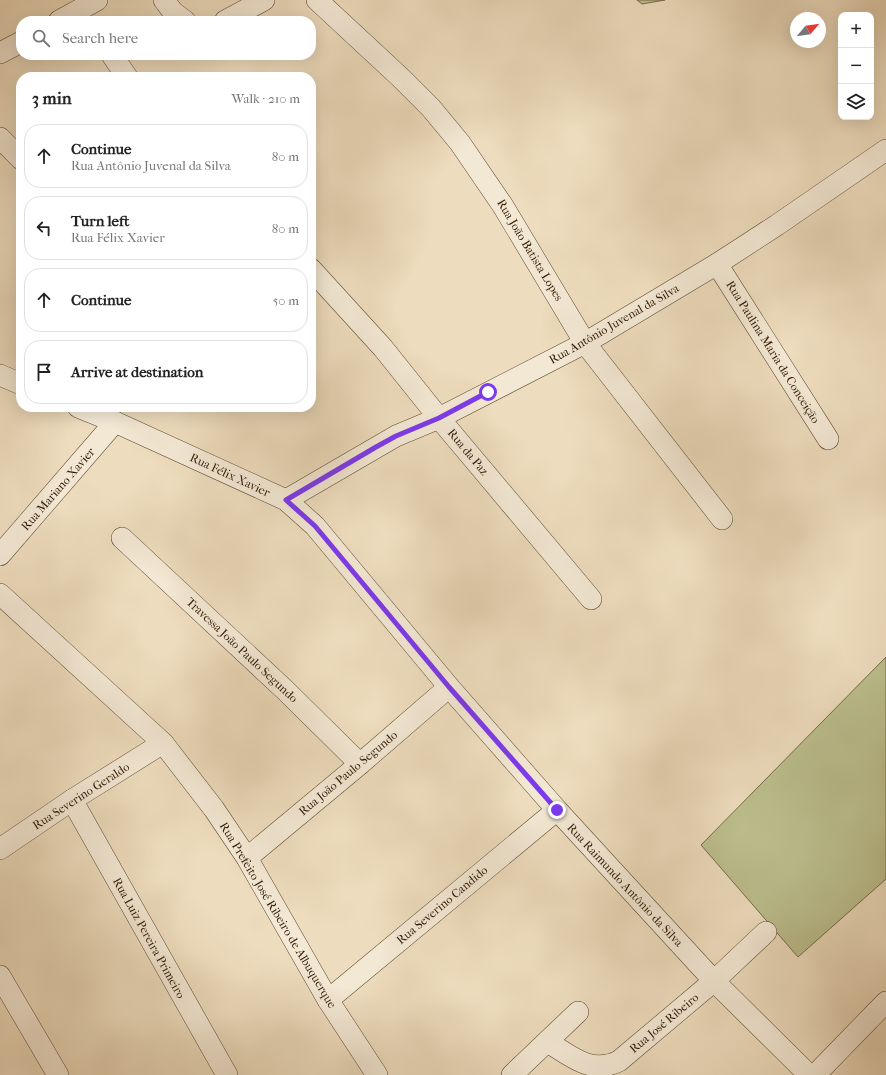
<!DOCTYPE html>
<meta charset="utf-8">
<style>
:root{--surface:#fff;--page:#f6f6f6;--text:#222;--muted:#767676;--line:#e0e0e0}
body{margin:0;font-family:"IM FELL French Canon",serif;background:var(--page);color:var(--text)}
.controls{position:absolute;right:12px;top:12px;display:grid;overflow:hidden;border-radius:8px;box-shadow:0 4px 16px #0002}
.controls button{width:36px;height:36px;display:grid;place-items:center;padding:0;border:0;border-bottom:1px solid var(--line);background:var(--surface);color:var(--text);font:20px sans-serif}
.compass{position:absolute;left:790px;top:12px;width:36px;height:36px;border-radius:50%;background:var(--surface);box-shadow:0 4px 16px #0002;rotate:61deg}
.stop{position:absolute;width:12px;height:12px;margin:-9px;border:3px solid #7c3aed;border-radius:50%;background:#fff}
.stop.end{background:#7c3aed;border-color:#fff;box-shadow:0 1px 4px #0008}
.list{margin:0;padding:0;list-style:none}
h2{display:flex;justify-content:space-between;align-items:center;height:52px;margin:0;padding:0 16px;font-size:17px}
h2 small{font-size:13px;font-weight:400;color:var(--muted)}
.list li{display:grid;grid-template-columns:26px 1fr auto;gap:12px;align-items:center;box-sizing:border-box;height:64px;margin:0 8px 8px;padding:0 8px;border:1px solid var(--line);border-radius:16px}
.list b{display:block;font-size:15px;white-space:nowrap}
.list p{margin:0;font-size:13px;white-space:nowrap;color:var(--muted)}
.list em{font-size:13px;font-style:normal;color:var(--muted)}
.icon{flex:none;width:22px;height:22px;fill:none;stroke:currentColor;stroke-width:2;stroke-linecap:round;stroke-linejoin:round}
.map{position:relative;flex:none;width:886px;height:1075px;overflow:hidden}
.search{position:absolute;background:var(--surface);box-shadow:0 4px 16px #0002;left:16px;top:16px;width:300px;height:44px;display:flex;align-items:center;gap:10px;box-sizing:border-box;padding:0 14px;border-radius:16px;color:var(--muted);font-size:15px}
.panel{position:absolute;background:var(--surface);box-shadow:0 4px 16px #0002;left:16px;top:72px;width:300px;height:340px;border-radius:16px}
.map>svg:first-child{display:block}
</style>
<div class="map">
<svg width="886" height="1075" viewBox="0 0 886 1075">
<rect width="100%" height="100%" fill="#eddcbd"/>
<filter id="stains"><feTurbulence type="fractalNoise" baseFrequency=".005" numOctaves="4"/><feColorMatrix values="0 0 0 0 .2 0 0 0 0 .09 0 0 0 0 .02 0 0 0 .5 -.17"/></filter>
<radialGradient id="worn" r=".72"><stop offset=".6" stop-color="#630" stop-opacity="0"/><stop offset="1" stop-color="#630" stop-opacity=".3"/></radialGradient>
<!-- green -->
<g fill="#bcbf8e" stroke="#766c48">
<path d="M637,0h28l-23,4z"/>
<path d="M886,657v222l-88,78 -97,-112z"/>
</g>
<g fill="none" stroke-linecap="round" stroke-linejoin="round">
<!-- minor casing -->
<g stroke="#5e4a32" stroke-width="22">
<g id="minor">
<path d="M164,0l9,12 12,9"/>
<path d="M317,0l84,78 30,30 29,35 43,63 82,137 137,176"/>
<path d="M59,21l38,-21"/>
<path d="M225,21l39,-21"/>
<path d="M0,53l21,-11"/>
<path d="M112,55l15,22"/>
<path d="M0,138l21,21"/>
<path d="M717,264l111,175"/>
<path d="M311,269l72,79 56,70 152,181"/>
<path d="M0,375l21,9"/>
<path d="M78,407l37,15 171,78 29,26 134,161 108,123 157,171 95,94"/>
<path d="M286,500l110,-64 43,-18 146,-75 132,-79 60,-39 109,-75"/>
<path d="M122,538l163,152 75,74"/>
<path d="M0,555l115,-133"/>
<path d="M0,594l163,149 51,66 33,49 81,142 49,75"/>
<path d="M72,800l155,275"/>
<path d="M0,849l72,-49 91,-57"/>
<path d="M247,858l113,-94 89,-77"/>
<path d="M0,976l58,99"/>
<path d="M328,1000l229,-190"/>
<path d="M548,1042c23,14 43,33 71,19l95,-80 52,-49"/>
<path d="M512,1075l66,-63"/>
<path d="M815,1075l71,-73"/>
</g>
</g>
<!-- minor -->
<use href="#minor" stroke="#f3e8d4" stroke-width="21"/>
</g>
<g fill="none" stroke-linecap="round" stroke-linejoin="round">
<!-- route -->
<path stroke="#7c3aed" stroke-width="5" d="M488,392l-49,26 -43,18 -20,11 -90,53 29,26 134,161 108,123"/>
</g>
<g text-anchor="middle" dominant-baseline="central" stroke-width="3" stroke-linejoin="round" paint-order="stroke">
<!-- street labels -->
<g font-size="12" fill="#2f1903" stroke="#f3e8d4">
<text transform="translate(530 250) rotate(59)">Rua João Batista Lopes</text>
<text transform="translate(614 324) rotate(-30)">Rua Antônio Juvenal da Silva</text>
<text transform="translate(773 352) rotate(58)">Rua Paulina Maria da Conceição</text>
<text transform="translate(468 452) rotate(50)">Rua da Paz</text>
<text transform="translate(230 475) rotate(25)">Rua Félix Xavier</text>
<text transform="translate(58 489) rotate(-49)">Rua Mariano Xavier</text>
<text transform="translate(242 650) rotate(43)">Travessa João Paulo Segundo</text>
<text transform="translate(348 773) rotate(-40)">Rua João Paulo Segundo</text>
<text transform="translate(81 796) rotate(-33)">Rua Severino Geraldo</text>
<text transform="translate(625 885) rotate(47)">Rua Raimundo Antônio da Silva</text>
<text transform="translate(442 905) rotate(-40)">Rua Severino Candido</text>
<text transform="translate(278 915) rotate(59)">Rua Prefeito José Ribeiro de Albuquerque</text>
<text transform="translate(149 938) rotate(61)">Rua Luiz Pereira Primeiro</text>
<text transform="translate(664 1023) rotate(-40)">Rua José Ribeiro</text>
</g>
</g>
<rect width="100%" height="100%" filter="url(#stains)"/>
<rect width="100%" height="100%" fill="url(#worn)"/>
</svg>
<div class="controls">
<button>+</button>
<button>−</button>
<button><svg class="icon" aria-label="layers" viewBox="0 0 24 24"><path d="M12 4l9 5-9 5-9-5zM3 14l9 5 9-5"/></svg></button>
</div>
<svg class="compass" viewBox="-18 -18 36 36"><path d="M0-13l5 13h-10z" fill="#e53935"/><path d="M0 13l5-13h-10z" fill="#767676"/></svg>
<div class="stop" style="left:488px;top:392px"></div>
<div class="stop end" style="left:557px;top:810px"></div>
<div class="search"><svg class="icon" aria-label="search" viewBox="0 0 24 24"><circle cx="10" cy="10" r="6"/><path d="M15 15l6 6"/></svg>Search here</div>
<section class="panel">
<h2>3 min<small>Walk · 210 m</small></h2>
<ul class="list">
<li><svg class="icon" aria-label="ahead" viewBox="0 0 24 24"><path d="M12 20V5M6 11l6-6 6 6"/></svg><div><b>Continue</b><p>Rua Antônio Juvenal da Silva</p></div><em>80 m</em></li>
<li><svg class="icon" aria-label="left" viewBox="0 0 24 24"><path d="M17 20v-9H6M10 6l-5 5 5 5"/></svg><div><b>Turn left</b><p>Rua Félix Xavier</p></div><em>80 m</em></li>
<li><svg class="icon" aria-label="ahead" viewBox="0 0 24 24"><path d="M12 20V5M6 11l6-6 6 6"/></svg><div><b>Continue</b></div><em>50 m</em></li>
<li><svg class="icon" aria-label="arrive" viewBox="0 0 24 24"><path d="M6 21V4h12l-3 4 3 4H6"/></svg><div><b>Arrive at destination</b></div></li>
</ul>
</section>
</div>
